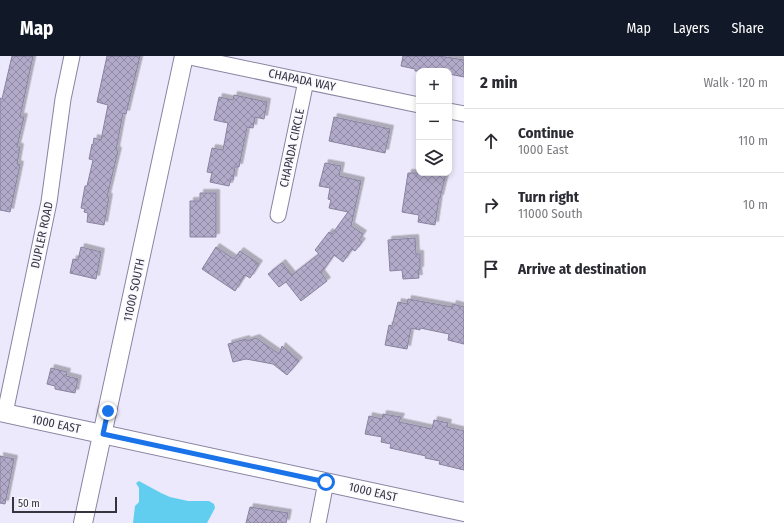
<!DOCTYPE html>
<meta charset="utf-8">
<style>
:root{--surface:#fff;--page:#f2f2f3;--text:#2b2b33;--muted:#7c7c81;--line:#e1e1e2;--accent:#111827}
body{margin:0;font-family:"Fira Sans Condensed",sans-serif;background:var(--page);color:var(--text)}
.controls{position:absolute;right:12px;top:12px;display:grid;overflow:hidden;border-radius:8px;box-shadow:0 2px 6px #0003}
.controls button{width:36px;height:36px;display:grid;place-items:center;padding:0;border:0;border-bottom:1px solid var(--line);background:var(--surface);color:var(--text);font:20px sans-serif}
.scale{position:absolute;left:12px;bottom:10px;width:105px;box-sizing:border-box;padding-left:4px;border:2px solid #373440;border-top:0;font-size:11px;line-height:14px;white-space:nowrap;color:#373440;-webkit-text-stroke:3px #f9f8fe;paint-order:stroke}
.stop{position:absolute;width:12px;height:12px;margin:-9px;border:3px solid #1a73e8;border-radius:50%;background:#fff}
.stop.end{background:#1a73e8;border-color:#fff;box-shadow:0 1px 4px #0008}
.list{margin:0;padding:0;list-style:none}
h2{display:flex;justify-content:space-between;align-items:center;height:52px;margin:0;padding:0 16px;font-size:17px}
h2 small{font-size:13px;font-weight:400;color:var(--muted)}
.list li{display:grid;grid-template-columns:26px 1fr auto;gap:12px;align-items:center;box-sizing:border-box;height:64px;padding:0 16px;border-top:1px solid var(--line)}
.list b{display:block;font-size:15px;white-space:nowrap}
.list p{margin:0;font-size:13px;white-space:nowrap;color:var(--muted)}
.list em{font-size:13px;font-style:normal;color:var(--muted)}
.icon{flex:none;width:22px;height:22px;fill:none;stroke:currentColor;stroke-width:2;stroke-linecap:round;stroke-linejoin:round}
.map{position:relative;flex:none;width:464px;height:467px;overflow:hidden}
header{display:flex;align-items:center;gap:24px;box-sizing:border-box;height:56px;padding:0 20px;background:var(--accent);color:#fff}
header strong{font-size:19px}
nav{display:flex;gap:22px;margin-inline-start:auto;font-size:14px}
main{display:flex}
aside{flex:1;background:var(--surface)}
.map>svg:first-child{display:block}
</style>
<header>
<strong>Map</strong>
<nav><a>Map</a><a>Layers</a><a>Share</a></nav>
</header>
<main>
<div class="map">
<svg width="464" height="467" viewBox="0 0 464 467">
<defs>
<pattern id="building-cross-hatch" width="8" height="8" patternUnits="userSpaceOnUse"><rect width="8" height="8" fill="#b1aac9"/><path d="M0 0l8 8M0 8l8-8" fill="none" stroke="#918ba5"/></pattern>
<filter id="shadow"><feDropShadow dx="3.5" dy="-3.5" stdDeviation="0" flood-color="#0004"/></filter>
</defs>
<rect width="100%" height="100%" fill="#ede9fc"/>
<!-- water -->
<path fill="#62ceef" d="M139,425l22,12 9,4 18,4h21l5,3 1,4 -8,15h-74l2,-17 4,-4v-14l-3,-5z"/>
<!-- building -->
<g fill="url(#building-cross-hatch)" stroke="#89839f" filter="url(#shadow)">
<path d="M12,0h21l-13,61h4l-7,30h3l-3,17 3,1 -10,47 -10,-2v-112l2,1z"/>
<path d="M107,0h33l-14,58 -3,-1 -7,37 2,1 -11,46h2l-5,28 -17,-3 1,-9 -4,-1 1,-3 -4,-1 4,-22h2l6,-26 -4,-1 3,-15 1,1 1,-7 7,2 7,-35 -11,-3z"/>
<path d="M403,0h36l25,4v17l-15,-3v-3h-34v-2l-14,-3z"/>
<path d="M234,39l33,7 -3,17 -9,-2 -2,11 -6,-1 -8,40h-4l-2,13 -2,-1 -2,7 -19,-4 2,-9 -5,-1 5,-24 11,2 5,-27 -14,-3 5,-23 14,3z"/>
<path d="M334,61l56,12 -5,24 -56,-12z"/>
<path d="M325,107l16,3 -2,10 22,5 -10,45 12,8 -4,6 3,2 -7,9 -3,-2 -9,13 -9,-7 -13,18 6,8 -26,20 -15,-19 -7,5 -11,-13 14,-11 10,12 27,-21 -4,-4 14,-18 3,2 16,-22 -19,-4 2,-8 -3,-1 2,-11 -11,-2z"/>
<path d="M408,117h38l-6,25h-1l-4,27 -17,-3 1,-7 -17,-3z"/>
<path d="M200,137h16v44h-26v-36h10z"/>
<path d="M415,182l1,16h4v16h-2l1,8 -16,1 -1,-9 -12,1 -2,-31z"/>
<path d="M81,191l20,5 -5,27 -26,-6 3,-14 5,1z"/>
<path d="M216,191l18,12 6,-8 19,13 -9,14 -5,-3 -10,16 -33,-22z"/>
<path d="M408,243l44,8 1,-3 11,3v37l-16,-4 1,-6 -29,-6v2l-9,-2 -4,21 -22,-4 4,-20 3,1 6,-24 9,2z"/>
<path d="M256,282l23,16 3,-8 17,15 -12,14 -14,-11 -27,-5 -13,3 -5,-18 18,-5 1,2z"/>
<path d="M51,312l16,4 -1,4 12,3 -3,14 -20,-4v-3l-8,-2z"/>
<path d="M383,358l18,3 -2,5 33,7 2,-9 14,3 -1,4 17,4v39l-25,-6 1,-3 -15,-3 1,-2 -36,-8 1,-4 -10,-2 1,-5 -17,-3 4,-18 13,3z"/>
<path d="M0,400l14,3 -9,45 -5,-1z"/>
<path d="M250,451l38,6 -2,10h-40z"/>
</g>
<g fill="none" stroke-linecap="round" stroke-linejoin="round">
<!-- minor casing -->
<g stroke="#8a84a1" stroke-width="17">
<g id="minor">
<path d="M185,0l234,49"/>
<path d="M449,55l15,3"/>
<path d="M278,159l28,-134"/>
<path d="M5,357l44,-211 14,-103 9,-43"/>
<path d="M318,467l8,-41"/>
</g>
</g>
<!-- tertiary casing -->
<g stroke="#8a84a1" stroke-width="20">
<g id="tertiary">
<path d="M0,356l464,100"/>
<path d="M83,467l101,-467"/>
</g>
</g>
<!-- minor -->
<use href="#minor" stroke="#fff" stroke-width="15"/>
<!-- tertiary -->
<use href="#tertiary" stroke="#fff" stroke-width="18"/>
</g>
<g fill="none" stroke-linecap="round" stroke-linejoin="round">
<!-- route -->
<path stroke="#1a73e8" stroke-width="5" d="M108,355l-5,23 223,48"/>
</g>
<g text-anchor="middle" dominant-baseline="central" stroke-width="3.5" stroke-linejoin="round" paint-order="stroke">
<!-- street labels -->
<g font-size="12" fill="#373440" stroke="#f9f8fe">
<text transform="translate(302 24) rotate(12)">CHAPADA WAY</text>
<text transform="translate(292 92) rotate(-78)">CHAPADA CIRCLE</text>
<text transform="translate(42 179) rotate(-78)">DUPLER ROAD</text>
<text transform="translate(134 234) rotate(-78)">11000 SOUTH</text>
<text transform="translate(56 368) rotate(12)">1000 EAST</text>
<text transform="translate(373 436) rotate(13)">1000 EAST</text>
</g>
</g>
</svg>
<div class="controls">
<button>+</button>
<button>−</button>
<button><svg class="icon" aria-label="layers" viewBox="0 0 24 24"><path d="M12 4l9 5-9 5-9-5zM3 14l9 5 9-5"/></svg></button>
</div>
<div class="scale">50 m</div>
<div class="stop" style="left:326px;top:426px"></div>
<div class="stop end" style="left:108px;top:355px"></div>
</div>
<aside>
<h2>2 min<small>Walk · 120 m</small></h2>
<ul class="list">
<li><svg class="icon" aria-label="ahead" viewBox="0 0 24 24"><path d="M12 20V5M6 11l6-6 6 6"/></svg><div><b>Continue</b><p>1000 East</p></div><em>110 m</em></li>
<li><svg class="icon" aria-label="right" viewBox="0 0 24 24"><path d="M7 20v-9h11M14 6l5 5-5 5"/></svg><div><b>Turn right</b><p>11000 South</p></div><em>10 m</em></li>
<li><svg class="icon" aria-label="arrive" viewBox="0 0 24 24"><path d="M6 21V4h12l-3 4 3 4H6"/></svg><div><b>Arrive at destination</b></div></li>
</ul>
</aside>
</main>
